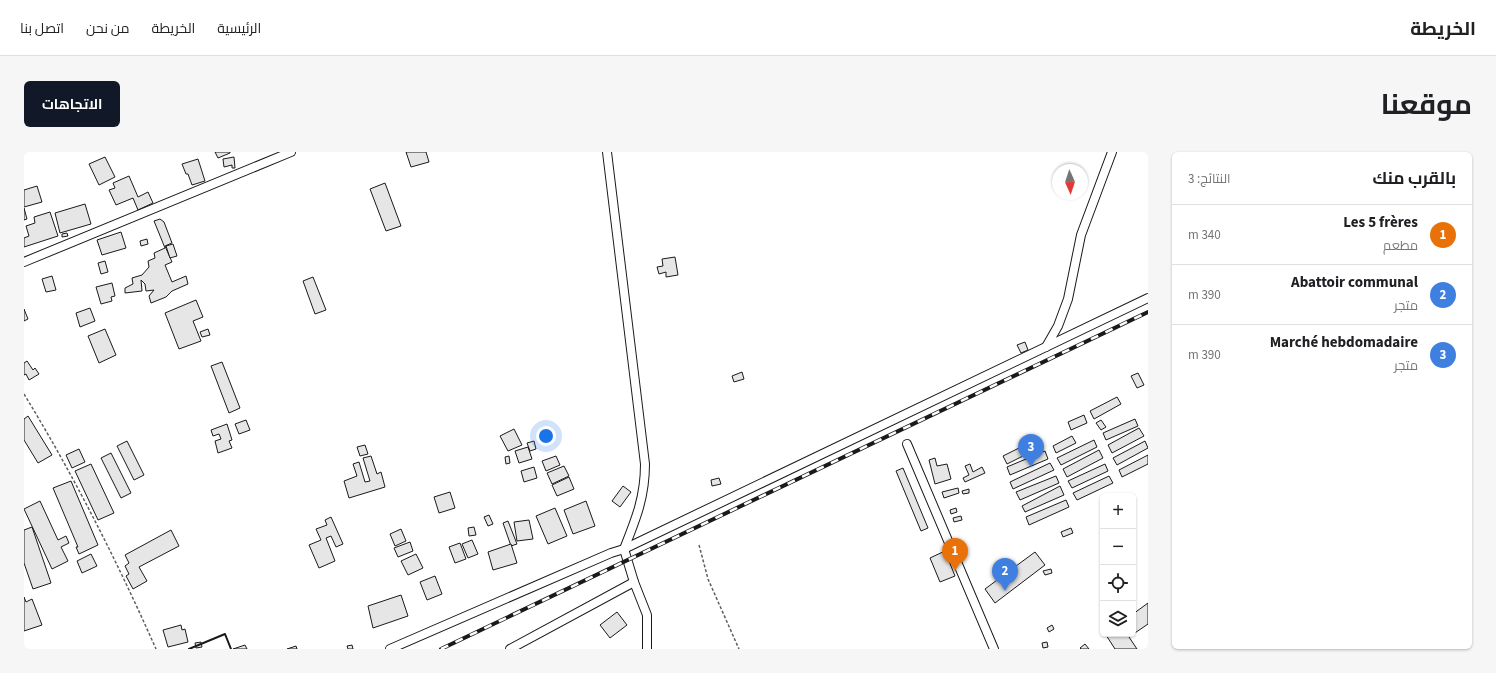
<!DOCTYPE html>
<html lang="ar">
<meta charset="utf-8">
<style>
:root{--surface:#fff;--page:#f6f6f6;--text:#202124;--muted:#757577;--line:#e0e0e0;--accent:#111827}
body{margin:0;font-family:"Source Sans 3",Cairo,sans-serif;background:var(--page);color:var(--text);direction:rtl}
.controls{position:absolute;right:12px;bottom:12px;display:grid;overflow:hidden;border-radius:6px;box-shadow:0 1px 3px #0004}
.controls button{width:36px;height:36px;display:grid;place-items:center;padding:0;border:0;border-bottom:1px solid var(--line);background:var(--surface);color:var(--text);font:20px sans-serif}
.compass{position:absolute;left:1028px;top:12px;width:36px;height:36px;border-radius:50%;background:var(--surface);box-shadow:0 1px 3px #0004;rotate:177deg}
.you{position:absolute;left:522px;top:284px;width:14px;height:14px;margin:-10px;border:3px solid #fff;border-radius:50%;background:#1a73e8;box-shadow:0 0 0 6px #1a73e833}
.badge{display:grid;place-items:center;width:26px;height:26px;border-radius:50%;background:var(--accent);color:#fff;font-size:13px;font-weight:700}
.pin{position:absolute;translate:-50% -33px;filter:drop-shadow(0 1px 2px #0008)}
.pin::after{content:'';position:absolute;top:21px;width:14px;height:12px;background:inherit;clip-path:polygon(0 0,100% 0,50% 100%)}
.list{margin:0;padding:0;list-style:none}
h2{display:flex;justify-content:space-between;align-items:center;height:52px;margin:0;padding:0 16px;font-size:17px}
h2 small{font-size:13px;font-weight:400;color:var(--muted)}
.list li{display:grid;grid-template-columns:26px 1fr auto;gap:12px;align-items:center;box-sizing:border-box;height:60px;padding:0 16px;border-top:1px solid var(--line)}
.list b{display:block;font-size:15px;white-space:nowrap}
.list p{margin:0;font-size:13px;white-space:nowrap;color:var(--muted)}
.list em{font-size:13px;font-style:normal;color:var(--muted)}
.icon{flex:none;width:22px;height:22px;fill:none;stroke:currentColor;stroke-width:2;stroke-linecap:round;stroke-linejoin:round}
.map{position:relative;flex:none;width:1124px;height:497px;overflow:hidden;direction:ltr;border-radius:6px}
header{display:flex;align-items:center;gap:24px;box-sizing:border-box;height:56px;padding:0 20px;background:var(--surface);border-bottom:1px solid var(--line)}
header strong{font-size:19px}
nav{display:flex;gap:22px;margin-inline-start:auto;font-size:14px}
.intro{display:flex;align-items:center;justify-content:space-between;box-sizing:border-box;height:96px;padding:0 24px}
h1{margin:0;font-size:28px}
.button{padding:10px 18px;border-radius:6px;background:var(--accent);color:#fff;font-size:14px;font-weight:700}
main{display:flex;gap:24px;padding:0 24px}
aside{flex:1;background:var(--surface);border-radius:6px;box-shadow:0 1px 3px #0004}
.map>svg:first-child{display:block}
</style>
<header>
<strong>الخريطة</strong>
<nav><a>الرئيسية</a><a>الخريطة</a><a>من نحن</a><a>اتصل بنا</a></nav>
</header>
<div class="intro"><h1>موقعنا</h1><a class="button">الاتجاهات</a></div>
<main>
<aside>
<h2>بالقرب منك<small>النتائج: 3</small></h2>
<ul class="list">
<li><span class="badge" style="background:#e8710a">1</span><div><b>Les 5 frères</b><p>مطعم</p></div><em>340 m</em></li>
<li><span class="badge" style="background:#3f7fe0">2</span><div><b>Abattoir communal</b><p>متجر</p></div><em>390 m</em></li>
<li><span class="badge" style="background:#3f7fe0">3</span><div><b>Marché hebdomadaire</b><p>متجر</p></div><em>390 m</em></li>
</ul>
</aside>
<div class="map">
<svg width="1124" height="497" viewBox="0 0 1124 497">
<rect width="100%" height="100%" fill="#fff"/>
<!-- building -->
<g fill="#e6e6e6" stroke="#1a1a1a">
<path d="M191,0h15v1l-12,5z"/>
<path d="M382,0h20l3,10 -18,5z"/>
<path d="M81,5l10,20 -16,8 -10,-21z"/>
<path d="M210,5l1,11h-3v-3l-8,2 -1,-8z"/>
<path d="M174,7l7,22 -13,4 -4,-11h-2l-4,-10z"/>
<path d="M105,24l9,21 10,-5 5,11 -15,7 -5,-12 -17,7 -7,-15 6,-2 -2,-5z"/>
<path d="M361,31l16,43 -15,5 -16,-42z"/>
<path d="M13,34l5,16 -18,5v-17z"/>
<path d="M61,52l6,20 -31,9 -5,-20z"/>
<path d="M0,56l3,11 -3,1z"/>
<path d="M26,60l8,24 -34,11v-9l5,-2 -3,-10 9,-3 -1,-6z"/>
<path d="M136,67l4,3 8,21 -7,3 7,16 -7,3 7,17 14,-6 2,8 -16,7 -6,6 -15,6 -2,-7 5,-6 -8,1 -1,-7 -4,-4 1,11 -17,2v-5l8,-4 -1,-6 10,-3 7,-8 -1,-6 7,-3 -1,-5 11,-5 -11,-27z"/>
<path d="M97,80l5,16 -24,7 -5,-15z"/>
<path d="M43,81l1,3 -6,1v-3z"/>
<path d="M123,87l1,5 -7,2 -1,-5z"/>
<path d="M149,92l4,12 -7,2 -4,-12z"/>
<path d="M651,105l3,18 -12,2v-5l-7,2 -2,-7 6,-1 -1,-7z"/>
<path d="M81,109l3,11 -7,2 -3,-11z"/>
<path d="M28,124l4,14 -10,2 -4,-13z"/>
<path d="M289,125l13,33 -11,4 -12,-33z"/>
<path d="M88,131l3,13 -4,1 1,4 -11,3 -5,-17z"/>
<path d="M172,148l7,17 -10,4 8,20 -22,8 -14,-36z"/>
<path d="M66,156l5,13 -15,6 -4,-14z"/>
<path d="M0,157l4,10 -4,2z"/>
<path d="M81,177l11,26 -17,8 -11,-27z"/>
<path d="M184,177l2,6 -8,2 -2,-5z"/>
<path d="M1001,190l3,8 -7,3 -4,-8z"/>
<path d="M3,209l6,9 2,-2 4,6 -10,6 -3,-6 -2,1v-12z"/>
<path d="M198,210l18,46 -11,5 -18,-47z"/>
<path d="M718,220l2,7 -10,3 -2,-6z"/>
<path d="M1114,221l6,12 -7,3 -6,-12z"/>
<path d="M1093,245l4,7 -27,15 -4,-8z"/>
<path d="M1060,263l3,8 -16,7 -3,-8z"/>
<path d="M4,264l24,39 -14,8 -14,-23v-21z"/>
<path d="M1111,267l3,7 -32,14 -3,-7z"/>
<path d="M222,268l4,10 -11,4 -4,-10z"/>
<path d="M1077,268l5,7 -5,3 -5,-7z"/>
<path d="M203,272l5,16 -3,1 3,7 -14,5 -3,-12 6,-2 -2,-5 -6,2 -2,-6z"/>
<path d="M1115,276l5,8 -32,17 -4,-8z"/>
<path d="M490,277l8,16 -14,6 -8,-15z"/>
<path d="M1048,284l4,7 -20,10 -3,-7z"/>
<path d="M1015,286l4,8 -36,18 -4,-8z"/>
<path d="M1070,288l3,7 -36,18 -4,-7z"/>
<path d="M103,289l17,34 -10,5 -17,-34z"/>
<path d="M510,289l2,8 -6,2 -3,-8z"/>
<path d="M1121,289l3,7 -31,17 -4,-7z"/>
<path d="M341,293l3,9 -8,2 -3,-9z"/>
<path d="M504,295l4,12 -13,4 -4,-12z"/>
<path d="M55,297l6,13 -13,6 -6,-13z"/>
<path d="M1075,298l4,8 -36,19 -4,-8z"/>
<path d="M1021,299l3,8 -38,16 -3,-8z"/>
<path d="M87,301l20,40 -10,5 -20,-40z"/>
<path d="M1124,303v9l-26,13 -3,-7z"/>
<path d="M347,304l6,18 4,-2 4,15 -36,11 -5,-17 13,-5 -4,-12 6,-2 6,20 5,-1 -7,-23z"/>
<path d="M485,304l1,7 -4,1 -1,-7z"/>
<path d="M532,304l4,9 -14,6 -4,-10z"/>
<path d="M911,306l2,8 10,-2 4,15 -16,5 -6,-24z"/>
<path d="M1026,311l4,7 -41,19 -3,-7z"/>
<path d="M67,312l23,49 -16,7 -23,-49z"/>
<path d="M946,312l3,8 9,-5 3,6 -20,9 -2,-4 6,-3 -4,-9z"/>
<path d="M1081,312l3,7 -36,17 -4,-7z"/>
<path d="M540,314l5,10 -17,8 -5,-11z"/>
<path d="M510,315l3,11 -13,4 -3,-11z"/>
<path d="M879,316l25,60 -7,3 -25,-60z"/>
<path d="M1032,324l3,7 -39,17 -4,-8z"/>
<path d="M1085,324l4,7 -36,17 -4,-7z"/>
<path d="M545,325l5,12 -17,7 -5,-11z"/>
<path d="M695,326l2,6 -9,2 -1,-6z"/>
<path d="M47,329l27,64 -19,9 -3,-7h2l-25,-59z"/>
<path d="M599,334l8,6 -11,15 -8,-6z"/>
<path d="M1036,334l4,9 -39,17 -3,-6z"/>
<path d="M934,336l1,5 -15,5 -2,-6z"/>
<path d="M945,337v4l-6,1 -1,-3z"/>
<path d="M426,340l5,16 -16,5 -5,-16z"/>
<path d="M1042,348l3,7 -40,18 -3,-8z"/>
<path d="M16,349l18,39 8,-4 3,7 -8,4 7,14 -16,8 -28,-60z"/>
<path d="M562,349l9,25 -22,8 -9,-24z"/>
<path d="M531,356l12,28 -19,8 -12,-28z"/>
<path d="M932,356l1,4 -6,2 -1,-4z"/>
<path d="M465,363l4,9 -5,2 -4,-9z"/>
<path d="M937,364l1,4 -8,2 -1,-4z"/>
<path d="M307,365l12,27 -7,3 -5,-11 -5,2 9,23 -16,7 -10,-23 12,-5 -5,-11 11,-4 -2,-5z"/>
<path d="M505,368l4,19 -16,2 -3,-19z"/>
<path d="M484,369l9,23 -6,2 -8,-23z"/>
<path d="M8,375l19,56 -18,6 -9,-26v-33z"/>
<path d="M450,375l2,8 -7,1 -1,-8z"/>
<path d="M1047,376l2,5 -10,4 -2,-5z"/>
<path d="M377,377l5,12 -11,5 -5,-12z"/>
<path d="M147,378l8,16 -40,21 8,14 -14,8 -7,-13 3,-2 -4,-8 4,-3 -4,-8z"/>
<path d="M448,388l6,14 -10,4 -6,-14z"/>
<path d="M386,390l3,9 -15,6 -4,-9z"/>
<path d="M436,391l6,16 -11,4 -6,-16z"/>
<path d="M487,392l6,19 -24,7 -5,-18z"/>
<path d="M921,399l10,25 -15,6 -10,-24z"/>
<path d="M1011,400l10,13 -50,38 -10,-14z"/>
<path d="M67,402l6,12 -15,7 -5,-12z"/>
<path d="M392,402l7,14 -15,7 -7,-14z"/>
<path d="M1027,417l1,4 -7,2 -2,-4z"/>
<path d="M411,424l7,18 -15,6 -7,-18z"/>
<path d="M377,443l7,21 -35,12 -5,-22z"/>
<path d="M0,445l2,5 6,-3 10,26 -18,6z"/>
<path d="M1124,451v21l-19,13 8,12h-22l-9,-14 27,-1v-20z"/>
<path d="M593,460l10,13 -17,13 -10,-13z"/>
<path d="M157,473l1,5 3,-1 3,13 -20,5 -5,-17z"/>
<path d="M1028,473l2,4 -5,3 -2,-4z"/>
<path d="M177,490l1,5 -6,1 -1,-5z"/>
<path d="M1023,490l1,5 -5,1 -1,-5z"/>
<path d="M1061,492l4,5h-8l-1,-1z"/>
<path d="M221,493l2,4h-14z"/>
<path d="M328,493l1,4h-5l-1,-3z"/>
<path d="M272,494l1,3h-10z"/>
</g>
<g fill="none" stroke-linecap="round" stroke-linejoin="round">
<!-- minor casing -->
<g stroke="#1a1a1a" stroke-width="10">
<g id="minor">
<path d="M583,0l38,312c0,33 -9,55 -21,85"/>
<path d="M0,110l267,-110"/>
<path d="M1022,195l12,-21 10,-27 13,-64 31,-83"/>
<path d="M883,292l87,205"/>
<path d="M600,397l524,-251"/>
<path d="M366,497l221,-96 13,-4 10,33 13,33v34"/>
<path d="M486,497l124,-67"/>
</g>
</g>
<!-- path -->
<g stroke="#5f5f5f" stroke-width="1.5" stroke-dasharray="3 2" stroke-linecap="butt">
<path d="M0,242c50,82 93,167 132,255"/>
<path d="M675,393l9,34 31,70"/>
</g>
<!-- minor -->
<use href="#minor" stroke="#fff" stroke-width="8"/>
<!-- rail casing -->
<g stroke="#1a1a1a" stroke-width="4">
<path id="rail" d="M417,497l707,-337"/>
</g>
<!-- rail -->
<use href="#rail" stroke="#fff" stroke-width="2.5" stroke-dasharray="8" stroke-linecap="butt"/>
<!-- wall -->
<path stroke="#1a1a1a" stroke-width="2" d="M165,497l36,-15 6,15"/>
</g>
</svg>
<div class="controls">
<button>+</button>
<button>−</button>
<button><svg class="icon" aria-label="locate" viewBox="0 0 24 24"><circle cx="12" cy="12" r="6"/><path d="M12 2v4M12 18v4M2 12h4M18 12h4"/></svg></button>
<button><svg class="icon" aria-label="layers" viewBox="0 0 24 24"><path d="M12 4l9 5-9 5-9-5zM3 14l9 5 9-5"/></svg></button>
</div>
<svg class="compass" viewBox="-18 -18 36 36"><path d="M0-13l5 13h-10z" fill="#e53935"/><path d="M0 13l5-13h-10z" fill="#757577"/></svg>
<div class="you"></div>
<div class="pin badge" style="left:931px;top:419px;background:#e8710a">1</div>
<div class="pin badge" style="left:981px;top:439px;background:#3f7fe0">2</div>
<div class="pin badge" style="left:1007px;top:315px;background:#3f7fe0">3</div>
</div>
</main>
